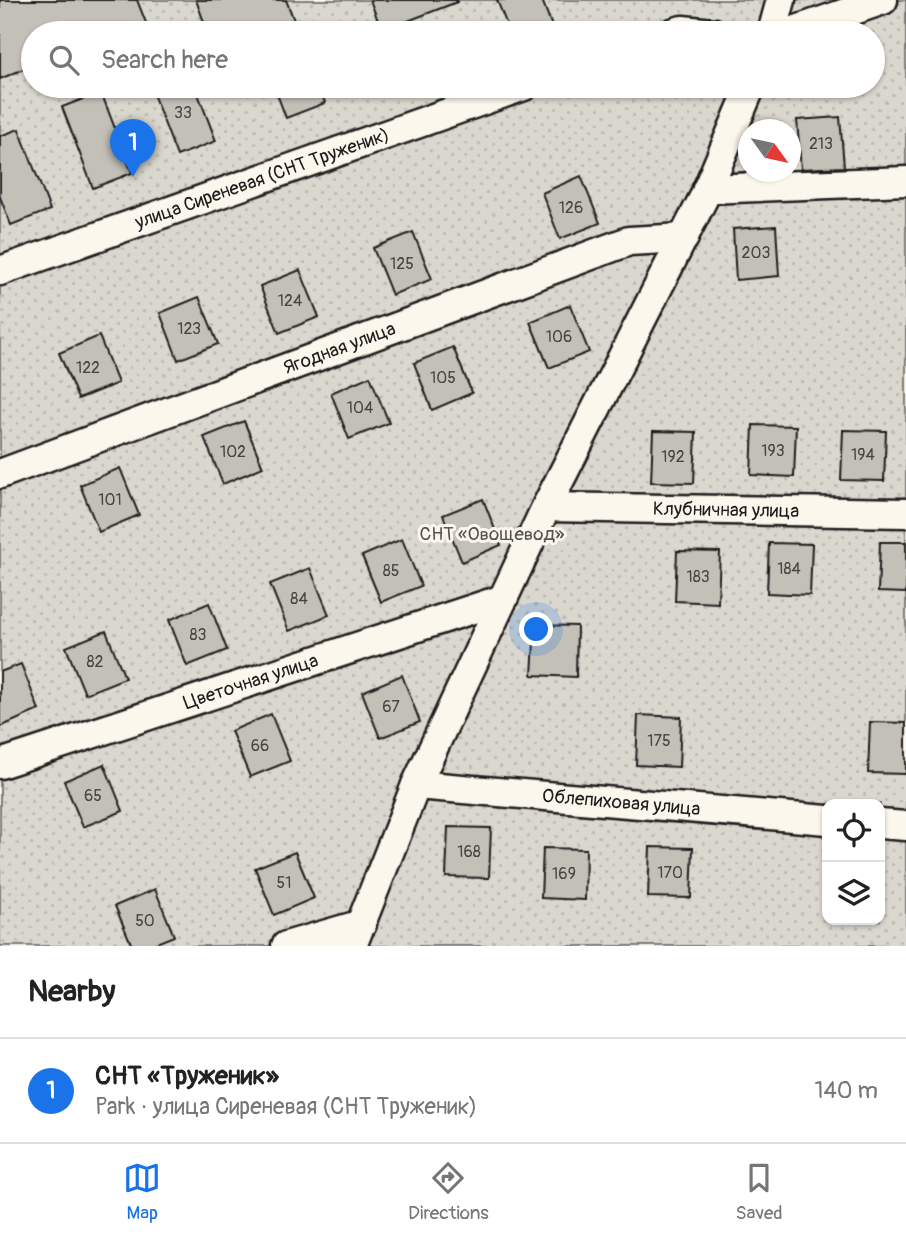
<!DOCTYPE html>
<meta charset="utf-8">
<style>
:root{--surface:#fff;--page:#f6f6f6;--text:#222;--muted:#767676;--line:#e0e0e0;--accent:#1a73e8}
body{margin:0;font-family:Pangolin,sans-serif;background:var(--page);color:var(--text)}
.controls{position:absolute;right:21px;bottom:21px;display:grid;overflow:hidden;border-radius:14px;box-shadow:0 2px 5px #0004}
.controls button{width:63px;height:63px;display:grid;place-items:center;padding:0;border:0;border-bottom:2px solid var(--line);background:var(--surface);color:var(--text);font:35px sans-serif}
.compass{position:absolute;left:738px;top:119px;width:63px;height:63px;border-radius:50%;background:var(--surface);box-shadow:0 2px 5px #0004;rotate:123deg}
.you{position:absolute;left:537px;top:630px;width:24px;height:24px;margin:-18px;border:5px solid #fff;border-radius:50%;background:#1a73e8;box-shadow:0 0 0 10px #1a73e833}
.badge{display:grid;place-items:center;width:46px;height:46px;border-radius:50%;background:var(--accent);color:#fff;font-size:23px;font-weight:700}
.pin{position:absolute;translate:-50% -58px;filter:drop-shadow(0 2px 4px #0008)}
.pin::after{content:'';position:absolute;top:37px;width:24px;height:21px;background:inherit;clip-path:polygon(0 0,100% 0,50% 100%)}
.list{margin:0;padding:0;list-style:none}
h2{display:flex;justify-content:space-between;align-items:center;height:91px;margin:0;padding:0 28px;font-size:30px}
h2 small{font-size:23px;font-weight:400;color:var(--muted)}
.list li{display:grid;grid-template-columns:46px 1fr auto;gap:21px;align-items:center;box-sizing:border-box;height:105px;padding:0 28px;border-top:2px solid var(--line)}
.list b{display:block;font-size:26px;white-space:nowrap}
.list p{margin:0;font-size:23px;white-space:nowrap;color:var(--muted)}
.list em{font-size:23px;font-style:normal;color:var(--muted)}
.icon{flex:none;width:38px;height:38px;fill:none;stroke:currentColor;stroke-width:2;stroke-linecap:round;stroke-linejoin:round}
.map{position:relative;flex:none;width:906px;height:946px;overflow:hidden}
.search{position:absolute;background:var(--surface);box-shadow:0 2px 5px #0004;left:21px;right:21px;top:21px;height:77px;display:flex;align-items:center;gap:18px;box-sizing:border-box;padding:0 24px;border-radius:38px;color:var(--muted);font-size:26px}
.sheet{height:196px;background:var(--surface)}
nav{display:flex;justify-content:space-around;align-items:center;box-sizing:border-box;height:98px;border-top:2px solid var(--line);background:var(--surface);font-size:19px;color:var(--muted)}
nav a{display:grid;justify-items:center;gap:4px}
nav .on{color:var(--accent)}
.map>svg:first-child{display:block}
</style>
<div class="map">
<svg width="906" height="946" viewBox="0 0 906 946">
<defs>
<pattern id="grass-dots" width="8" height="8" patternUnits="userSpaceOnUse" patternTransform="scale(1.75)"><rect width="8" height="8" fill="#dad7ce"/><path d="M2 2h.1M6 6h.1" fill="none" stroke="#bab8b0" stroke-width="1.8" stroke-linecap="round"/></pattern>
</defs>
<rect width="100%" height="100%" fill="#fbf7ec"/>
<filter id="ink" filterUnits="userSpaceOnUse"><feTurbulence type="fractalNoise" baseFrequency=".0143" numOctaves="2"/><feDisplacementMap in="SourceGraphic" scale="14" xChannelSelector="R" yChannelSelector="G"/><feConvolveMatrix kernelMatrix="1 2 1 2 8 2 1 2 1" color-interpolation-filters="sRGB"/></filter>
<g filter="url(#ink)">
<!-- grass -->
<path fill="url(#grass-dots)" stroke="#7b7a75" stroke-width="2" fill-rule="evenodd" d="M0,0h906v946h-906zM33,33h840v53h-840zM748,130h42v42h-42zM827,804h53v116h-53z"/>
<!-- building -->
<g fill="#c3c0b8" stroke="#1c1c1c" stroke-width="2">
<path d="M0,0h137l13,33h-117v32l-33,14z"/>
<path d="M196,0h90l13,33h-91z"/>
<path d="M370,0h87v2l-75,29z"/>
<path d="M497,0h45l11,29 -12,4h-31z"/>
<path d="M150,86h45l21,55 -39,15z"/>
<path d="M274,86h45l6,17 -39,15z"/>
<path d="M101,92l31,81 -39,15 -31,-81z"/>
<path d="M840,117l4,50 -43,2 -4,-49z"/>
<path d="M19,129l31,81 -39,15 -11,-28v-61z"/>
<path d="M581,176l19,47 -40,16 -18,-46z"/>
<path d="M776,226l3,50 -43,4 -3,-51z"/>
<path d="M413,232l19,47 -40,16 -19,-47z"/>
<path d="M300,270l19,47 -40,16 -19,-47z"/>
<path d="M199,297l19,47 -40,16 -18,-47z"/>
<path d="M570,305l19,47 -40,16 -19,-46z"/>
<path d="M99,336l19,47 -40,16 -19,-46z"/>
<path d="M453,347l19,46 -40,17 -18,-47z"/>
<path d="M370,376l19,47 -40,16 -18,-46z"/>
<path d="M244,421l19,46 -40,17 -19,-47z"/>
<path d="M753,425l43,1 -2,51 -43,-2z"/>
<path d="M843,430l43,1 -2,50 -43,-1z"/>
<path d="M653,431l43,1 -2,51 -43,-1z"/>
<path d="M120,468l19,47 -40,17 -19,-47z"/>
<path d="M483,499l18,46 -39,17 -19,-47z"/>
<path d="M402,539l19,47 -40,16 -19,-46z"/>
<path d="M880,542h26v51l-28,-1z"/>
<path d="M769,543l43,1 -2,51 -43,-2z"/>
<path d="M677,551l43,1 -2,51 -43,-2z"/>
<path d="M310,568l19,47 -40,16 -19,-47z"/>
<path d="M209,603l18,47 -40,16 -18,-46z"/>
<path d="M535,625l42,1 -1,51 -44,-2z"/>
<path d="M106,631l19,47 -40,16 -19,-47z"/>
<path d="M21,664l18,46 -39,17v-55z"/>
<path d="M402,675l18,47 -40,16 -18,-46z"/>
<path d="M271,714l19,47 -40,16 -19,-46z"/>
<path d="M638,715l43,2 -2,50 -43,-2z"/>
<path d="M870,722l36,1v51l-38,-1z"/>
<path d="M104,764l19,47 -40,16 -19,-46z"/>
<path d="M448,827l43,1 -2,50 -43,-1z"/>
<path d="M650,847l43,1 -2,50 -43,-1z"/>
<path d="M543,848l43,1 -1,51 -44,-2z"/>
<path d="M295,852l19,46 -40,17 -19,-47z"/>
<path d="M155,889l19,47 -25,10h-17l-17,-40z"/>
</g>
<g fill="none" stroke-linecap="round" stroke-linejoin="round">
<!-- minor casing -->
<g stroke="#1c1c1c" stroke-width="33">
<g id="minor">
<path d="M672,33l10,-3 32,3"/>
<path d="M772,33l9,-33"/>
<path d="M788,33l95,-33"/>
<path d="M707,189l199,-8"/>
<path id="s1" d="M0,271l524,-185"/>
<path id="s2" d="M0,474l629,-233 55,-3"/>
<path id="s3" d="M546,507l360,6"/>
<path id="s4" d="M0,764l503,-165"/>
<path id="s5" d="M416,785l411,35"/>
<path d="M880,824l26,2"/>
<path d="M286,946l76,-22"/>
<path d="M352,946l64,-161 130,-278 158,-310 47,-111"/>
</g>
</g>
<!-- minor -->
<use href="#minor" stroke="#fbf7ec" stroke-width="28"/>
</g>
</g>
<g text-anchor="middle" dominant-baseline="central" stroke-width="6" stroke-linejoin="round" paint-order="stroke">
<!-- number labels -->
<g font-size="16" fill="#464543">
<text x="183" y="113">33</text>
<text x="821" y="144">213</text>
<text x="571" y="208">126</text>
<text x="756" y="253">203</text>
<text x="402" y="264">125</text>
<text x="290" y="301">124</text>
<text x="189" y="329">123</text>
<text x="559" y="337">106</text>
<text x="88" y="368">122</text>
<text x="443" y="378">105</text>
<text x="360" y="408">104</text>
<text x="773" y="451">193</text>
<text x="233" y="452">102</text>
<text x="863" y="455">194</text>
<text x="673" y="457">192</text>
<text x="110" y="500">101</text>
<text x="789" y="569">184</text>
<text x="391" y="571">85</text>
<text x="698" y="577">183</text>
<text x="299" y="599">84</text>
<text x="198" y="635">83</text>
<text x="95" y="662">82</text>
<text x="391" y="707">67</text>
<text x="659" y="741">175</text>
<text x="260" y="746">66</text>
<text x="93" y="796">65</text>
<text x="469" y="852">168</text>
<text x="670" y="873">170</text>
<text x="564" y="874">169</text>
<text x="284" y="883">51</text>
<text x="145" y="921">50</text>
</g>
<!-- street labels -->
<g font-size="19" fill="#1c1c1c" stroke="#fbf7ec">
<text stroke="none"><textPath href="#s1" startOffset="278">улица Сиреневая (СНТ Труженик)</textPath></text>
<text stroke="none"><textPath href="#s2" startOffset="362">Ягодная улица</textPath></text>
<text stroke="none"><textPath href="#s3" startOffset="180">Клубничная улица</textPath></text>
<text stroke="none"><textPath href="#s4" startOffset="264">Цветочная улица</textPath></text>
<text stroke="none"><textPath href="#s5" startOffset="206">Облепиховая улица</textPath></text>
</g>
<!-- park labels -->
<g font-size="19" fill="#555451" stroke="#fbf7ec">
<text x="492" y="534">СНТ «Овощевод»</text>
</g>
</g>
</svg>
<div class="controls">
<button><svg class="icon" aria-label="locate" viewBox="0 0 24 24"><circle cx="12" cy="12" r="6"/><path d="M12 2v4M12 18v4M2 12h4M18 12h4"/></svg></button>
<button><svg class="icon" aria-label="layers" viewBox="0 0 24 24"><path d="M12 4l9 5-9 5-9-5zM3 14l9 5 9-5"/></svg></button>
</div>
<svg class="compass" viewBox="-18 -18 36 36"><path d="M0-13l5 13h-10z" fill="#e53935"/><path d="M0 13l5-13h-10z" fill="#767676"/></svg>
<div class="you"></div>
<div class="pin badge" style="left:133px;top:177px">1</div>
<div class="search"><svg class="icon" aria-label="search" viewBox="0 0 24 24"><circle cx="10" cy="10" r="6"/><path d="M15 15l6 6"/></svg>Search here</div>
</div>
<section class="sheet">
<h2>Nearby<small></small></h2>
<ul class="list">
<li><span class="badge">1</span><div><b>СНТ «Труженик»</b><p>Park · улица Сиреневая (СНТ Труженик)</p></div><em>140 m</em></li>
</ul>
</section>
<nav>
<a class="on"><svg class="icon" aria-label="map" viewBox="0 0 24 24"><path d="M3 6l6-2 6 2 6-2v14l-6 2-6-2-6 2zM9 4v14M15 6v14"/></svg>Map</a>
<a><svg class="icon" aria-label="directions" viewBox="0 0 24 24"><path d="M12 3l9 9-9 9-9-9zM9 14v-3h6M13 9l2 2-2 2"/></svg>Directions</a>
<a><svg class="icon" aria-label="saved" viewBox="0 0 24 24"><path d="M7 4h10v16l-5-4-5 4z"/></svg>Saved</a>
</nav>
